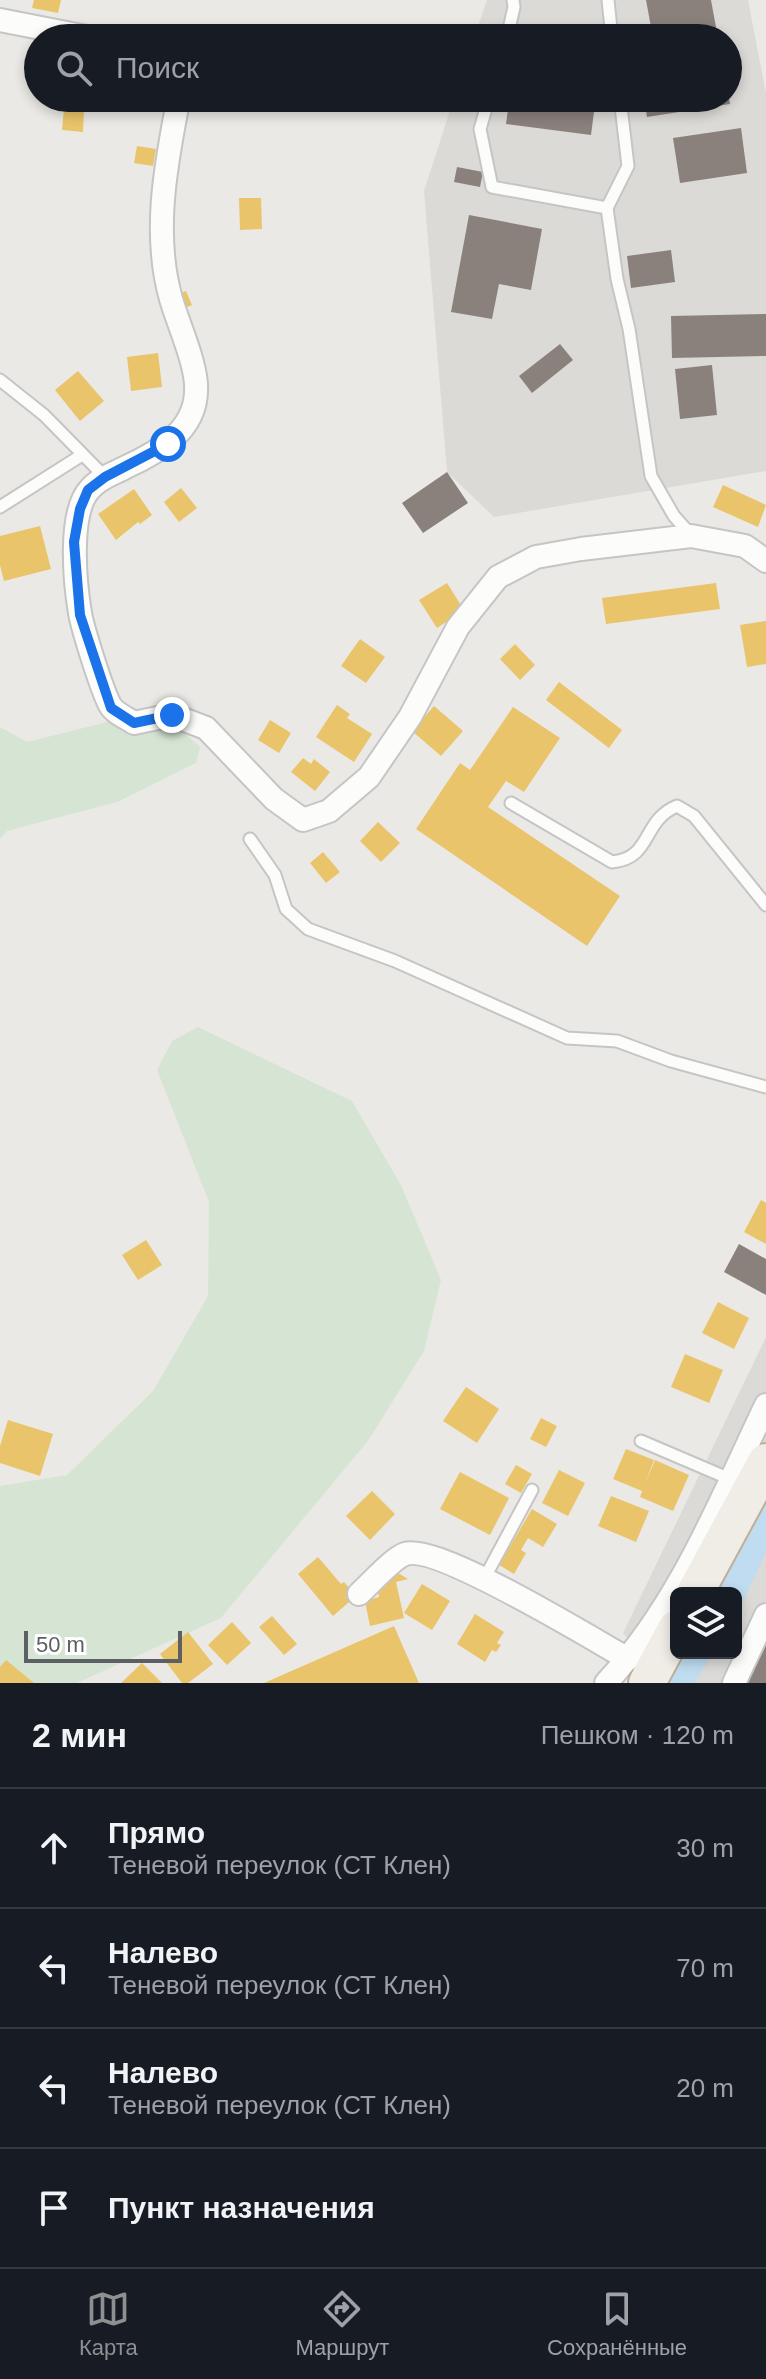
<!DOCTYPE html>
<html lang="ru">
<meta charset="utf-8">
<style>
:root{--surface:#171b24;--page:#242831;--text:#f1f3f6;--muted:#9ea1a6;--line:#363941;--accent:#8e8f91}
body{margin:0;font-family:Helvetica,sans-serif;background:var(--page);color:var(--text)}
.controls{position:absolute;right:24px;bottom:24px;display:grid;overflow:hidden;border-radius:12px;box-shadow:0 4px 12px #0003}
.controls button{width:72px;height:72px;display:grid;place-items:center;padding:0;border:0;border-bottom:2px solid var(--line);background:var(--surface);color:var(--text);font:40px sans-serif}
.scale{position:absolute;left:24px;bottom:20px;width:158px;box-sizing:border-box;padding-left:8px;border:4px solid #5c5f63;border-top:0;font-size:22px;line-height:28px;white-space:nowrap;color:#5c5f63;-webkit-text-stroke:6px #fff;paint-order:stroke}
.stop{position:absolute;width:24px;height:24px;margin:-18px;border:6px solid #1a73e8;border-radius:50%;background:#fff}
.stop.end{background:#1a73e8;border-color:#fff;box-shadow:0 2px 8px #0008}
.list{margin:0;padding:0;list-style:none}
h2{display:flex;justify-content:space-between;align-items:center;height:104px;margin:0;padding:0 32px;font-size:34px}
h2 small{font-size:26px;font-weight:400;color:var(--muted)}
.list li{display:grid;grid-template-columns:52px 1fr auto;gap:24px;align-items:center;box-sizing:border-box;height:120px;padding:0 32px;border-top:2px solid var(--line)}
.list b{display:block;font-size:30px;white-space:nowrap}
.list p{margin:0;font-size:26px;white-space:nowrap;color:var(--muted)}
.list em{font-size:26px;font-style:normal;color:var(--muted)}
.icon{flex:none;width:44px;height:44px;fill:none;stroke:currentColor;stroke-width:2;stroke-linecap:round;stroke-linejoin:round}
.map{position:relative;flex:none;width:766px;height:1683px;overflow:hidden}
.search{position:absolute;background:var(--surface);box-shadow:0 4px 12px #0003;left:24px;right:24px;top:24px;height:88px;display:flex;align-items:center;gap:20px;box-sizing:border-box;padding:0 28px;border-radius:44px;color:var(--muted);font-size:30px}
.sheet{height:584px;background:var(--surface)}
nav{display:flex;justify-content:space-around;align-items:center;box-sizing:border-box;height:112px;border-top:2px solid var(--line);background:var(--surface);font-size:22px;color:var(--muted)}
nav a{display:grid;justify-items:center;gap:4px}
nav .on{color:var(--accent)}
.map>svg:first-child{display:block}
</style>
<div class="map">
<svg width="766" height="1683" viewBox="0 0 766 1683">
<rect width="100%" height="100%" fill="#ebe9e6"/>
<!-- industrial -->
<g fill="#dcdad7" fill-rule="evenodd">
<path d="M487,0h261l18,93v378l-272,46 -47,-45 -23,-281 30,-93h274v-60h-254z"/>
<path d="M766,1337v346h-102l-41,-50zM676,1593h60v60h-60z"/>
</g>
<!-- green -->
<g fill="#d6e5d3">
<path d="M139,714l37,12 24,21 -4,16 -79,39 -110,29 -7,8v-112l27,15z"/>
<path d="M198,1027l154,74 49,84 40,95 -17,71 -56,90 -147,177 -144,65h-77v-197l67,-11 86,-84 55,-95 1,-94 -52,-132 15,-29z"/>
</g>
<!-- homes -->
<g fill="#e9c46a">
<path d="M34,0h27l-3,13 -26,-5z"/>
<path d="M64,108l20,2 -1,22 -21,-2z"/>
<path d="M137,146l19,3 -3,17 -19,-3z"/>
<path d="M239,198h22l1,31 -22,1z"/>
<path d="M186,291l6,14 -10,4 -6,-14z"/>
<path d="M158,353l4,34 -31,4 -4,-34z"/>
<path d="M78,371l26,30 -24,20 -25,-31z"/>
<path d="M723,485l43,20 -8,22 -45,-20z"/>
<path d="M181,488l16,20 -18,14 -15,-20z"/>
<path d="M134,489l18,26 -12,9 -2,-2 -22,18 -18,-26z"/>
<path d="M40,526l11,43 -47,12 -4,-16v-29z"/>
<path d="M447,583l17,27 -27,18 -18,-28z"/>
<path d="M716,583l4,26 -114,15 -4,-26z"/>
<path d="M766,621v43l-19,3 -7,-42z"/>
<path d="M360,639l25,18 -19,26 -25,-17z"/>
<path d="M515,644l20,21 -15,15 -20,-21z"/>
<path d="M559,682l63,48 -13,18 -63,-48z"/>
<path d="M337,705l13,9 -3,4 25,16 -18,28 -38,-25z"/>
<path d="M434,706l29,25 -22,25 -29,-25z"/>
<path d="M513,707l47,31 -36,54 -18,-11 -18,26 132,89 -33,50 -171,-117 44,-66 10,7z"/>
<path d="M270,720l21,13 -12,20 -21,-13z"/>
<path d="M303,758l8,6 3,-5 16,13 -15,19 -24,-19z"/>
<path d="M378,822l22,21 -19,19 -21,-21z"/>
<path d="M323,852l17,20 -14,11 -16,-20z"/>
<path d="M761,1200l5,3v41l-22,-12z"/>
<path d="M146,1240l16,25 -24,15 -16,-25z"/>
<path d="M718,1302l31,16 -15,31 -32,-16z"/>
<path d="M685,1354l38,16 -14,33 -38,-16z"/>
<path d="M466,1387l33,22 -22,34 -34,-22z"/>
<path d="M541,1418l16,8 -11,21 -16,-8z"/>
<path d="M8,1420l45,14 -13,42 -40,-13v-17z"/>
<path d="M626,1449l28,11 -10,26 11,-26 34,15 -16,36 -33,-14 2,-6 -29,-12z"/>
<path d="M516,1465l16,9 -11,19 -16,-9z"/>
<path d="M559,1470l26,13 -17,33 -26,-13z"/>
<path d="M460,1472l49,26 -19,37 -50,-26z"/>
<path d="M372,1491l23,23 -25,26 -24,-24z"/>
<path d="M611,1496l38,15 -13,31 -38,-16z"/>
<path d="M532,1509l25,15 -14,23 -15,-9 -7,12 5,3 -12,21 -15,-9z"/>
<path d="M318,1557l23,27 3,-2 12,14 -23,20 -35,-42z"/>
<path d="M393,1570l15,9 -12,3 8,36 -34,8 -5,-25 14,-4 -3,-14z"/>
<path d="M422,1584l28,17 -18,29 -28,-17z"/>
<path d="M475,1614l29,18 -7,11 4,2 -5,7 -4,-2 -7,12 -28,-18z"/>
<path d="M272,1616l25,28 -13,11 -25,-28z"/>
<path d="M232,1622l19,21 -24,22 -19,-20z"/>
<path d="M394,1626l25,57h-155z"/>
<path d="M188,1632l25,32 -25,19h-6l-22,-29z"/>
<path d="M6,1660l28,23h-34v-16z"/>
<path d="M142,1663l20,20h-41z"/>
</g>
<!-- industry -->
<g fill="#8a817c">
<path d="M646,0h65l7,38h-23l-1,-5 -41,5z"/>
<path d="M524,98h72l-1,11z"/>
<path d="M644,98h85l1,6 -83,13z"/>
<path d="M509,102l85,10 -3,23 -85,-11z"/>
<path d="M741,128l6,45 -67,10 -7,-45z"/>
<path d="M457,167l26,5 -3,15 -26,-5z"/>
<path d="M469,215l73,14 -11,61 -32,-6 -7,35 -41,-7z"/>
<path d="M671,250l4,32 -44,6 -4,-32z"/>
<path d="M766,314v42l-94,2 -1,-42z"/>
<path d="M560,344l13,16 -41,33 -13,-17z"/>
<path d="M712,365l5,50 -37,4 -5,-50z"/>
<path d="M447,472l21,31 -45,30 -21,-30z"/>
<path d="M739,1244l27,15v36l-42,-23z"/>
<path d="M766,1640v43h-25z"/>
</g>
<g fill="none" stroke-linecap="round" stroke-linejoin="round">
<!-- river -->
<g stroke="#bfdcf0" stroke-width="38">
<path d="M726,1593l40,-86"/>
<path d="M671,1683l20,-30"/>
</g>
<!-- service casing -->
<g stroke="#c5c5c5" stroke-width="15">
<g id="service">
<path d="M608,0l4,38"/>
<path d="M507,38l7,-31 -1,-7"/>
<path d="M489,98l-9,31 12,58 115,21"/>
<path d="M620,98l8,68 -21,42 10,71 12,50 22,147 23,40 17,19"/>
<path d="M0,380l44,35 61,62"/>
<path d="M0,507l82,-52"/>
<path d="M511,803l101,59c41,-4 29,-41 65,-56l17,10 72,89"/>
<path d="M250,839l25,36 11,34 22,20 87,32 172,77 50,3 54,20 95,26"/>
<path d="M641,1441l89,38"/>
<path d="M484,1579l48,-89"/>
</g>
</g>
<!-- minor casing -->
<g stroke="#c5c5c5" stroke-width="26">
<g id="minor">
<path d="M0,20l92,18"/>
<path d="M183,98l-6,9c-12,62 -24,129 -6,192 7,25 27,67 25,93 -1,39 -39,61 -70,75 -13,7 -27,11 -36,22 -22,23 -15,94 -10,124 3,17 22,77 30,92 4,8 17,13 24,18l38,-8 34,13 68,71 29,21 26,-9 40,-34 41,-60 48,-90 40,-50 38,-20 45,-8 110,-13 54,10 21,15"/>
<path d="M359,1594c11,-10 34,-36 46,-40 32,-11 187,85 223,105"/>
<path d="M606,1683c74,-79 114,-182 160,-278"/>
<path d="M734,1683l32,-68"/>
</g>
</g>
<!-- trunk casing -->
<g stroke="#beb098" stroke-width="40">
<g id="trunk">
<path d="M695,1593l71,-131"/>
<path d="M647,1683l29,-54"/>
</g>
</g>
<!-- service -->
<use href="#service" stroke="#fcfcfb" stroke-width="11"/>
<!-- minor -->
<use href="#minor" stroke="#fcfcfb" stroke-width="22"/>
<!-- trunk -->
<use href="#trunk" stroke="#f0ece6" stroke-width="36"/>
</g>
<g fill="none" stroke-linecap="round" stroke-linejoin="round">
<!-- route -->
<path stroke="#1a73e8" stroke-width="10" d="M168,444l-63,33 -17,13 -8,19 -6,33 6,73 31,93 23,15 38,-8"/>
</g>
</svg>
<div class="controls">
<button><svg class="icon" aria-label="layers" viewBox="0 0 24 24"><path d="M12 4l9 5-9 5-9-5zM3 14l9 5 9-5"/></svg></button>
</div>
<div class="scale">50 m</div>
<div class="stop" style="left:168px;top:444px"></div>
<div class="stop end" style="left:172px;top:715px"></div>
<div class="search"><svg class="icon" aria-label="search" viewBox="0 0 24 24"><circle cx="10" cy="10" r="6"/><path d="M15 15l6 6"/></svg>Поиск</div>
</div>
<section class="sheet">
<h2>2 мин<small>Пешком · 120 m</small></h2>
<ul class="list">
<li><svg class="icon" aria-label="ahead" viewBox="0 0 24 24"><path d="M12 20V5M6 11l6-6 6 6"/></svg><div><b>Прямо</b><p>Теневой переулок (СТ Клен)</p></div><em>30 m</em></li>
<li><svg class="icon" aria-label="left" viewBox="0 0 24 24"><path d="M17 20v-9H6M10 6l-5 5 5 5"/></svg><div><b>Налево</b><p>Теневой переулок (СТ Клен)</p></div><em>70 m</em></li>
<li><svg class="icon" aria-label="left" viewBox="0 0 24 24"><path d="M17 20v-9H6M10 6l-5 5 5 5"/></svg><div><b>Налево</b><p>Теневой переулок (СТ Клен)</p></div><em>20 m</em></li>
<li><svg class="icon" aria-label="arrive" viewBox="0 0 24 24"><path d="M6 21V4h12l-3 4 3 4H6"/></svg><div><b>Пункт назначения</b></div></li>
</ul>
</section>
<nav>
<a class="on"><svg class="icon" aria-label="map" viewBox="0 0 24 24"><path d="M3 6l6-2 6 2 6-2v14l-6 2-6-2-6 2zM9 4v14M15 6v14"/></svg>Карта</a>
<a><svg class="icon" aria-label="directions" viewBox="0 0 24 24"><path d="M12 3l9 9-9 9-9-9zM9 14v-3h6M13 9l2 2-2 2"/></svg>Маршрут</a>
<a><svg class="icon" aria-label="saved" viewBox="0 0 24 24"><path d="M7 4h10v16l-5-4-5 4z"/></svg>Сохранённые</a>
</nav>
